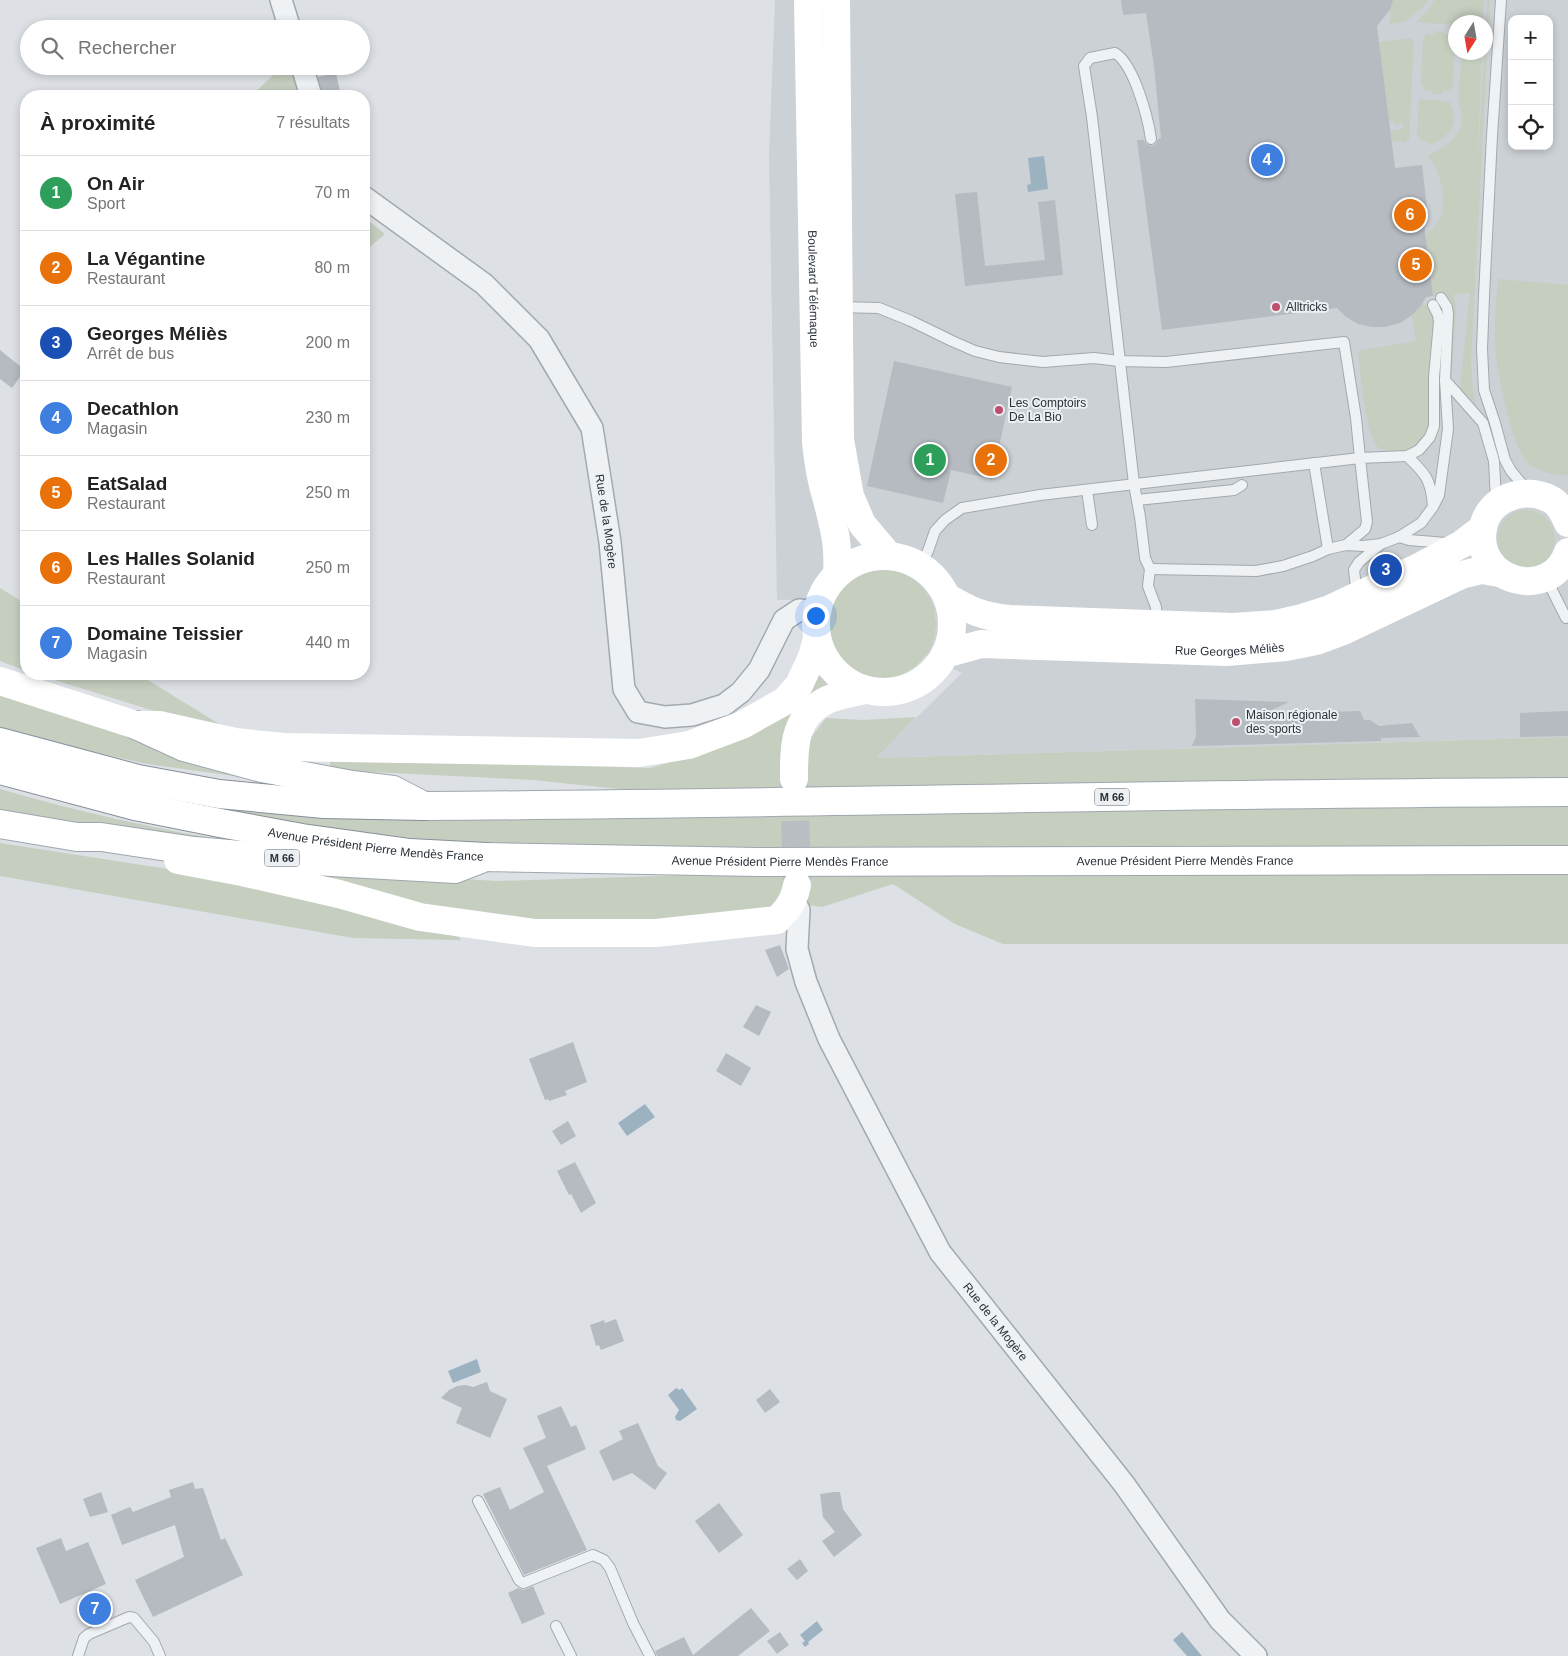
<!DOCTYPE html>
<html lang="fr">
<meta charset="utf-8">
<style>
:root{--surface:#fff;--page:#f2f2f2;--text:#222;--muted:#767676;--line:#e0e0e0;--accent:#d93025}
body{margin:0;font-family:Helvetica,sans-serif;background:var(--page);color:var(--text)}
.controls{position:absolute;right:15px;top:15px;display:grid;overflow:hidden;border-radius:10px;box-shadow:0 2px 8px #0003}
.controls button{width:45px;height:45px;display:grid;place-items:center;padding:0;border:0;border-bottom:1px solid var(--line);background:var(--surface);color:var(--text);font:25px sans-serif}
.compass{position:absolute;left:1448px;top:15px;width:45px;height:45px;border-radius:50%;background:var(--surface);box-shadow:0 2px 8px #0003;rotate:191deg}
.you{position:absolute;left:815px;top:615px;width:18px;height:18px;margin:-12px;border:4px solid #fff;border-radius:50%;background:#1a73e8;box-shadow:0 0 0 8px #1a73e833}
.badge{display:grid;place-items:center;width:32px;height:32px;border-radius:50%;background:var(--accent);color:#fff;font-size:16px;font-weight:700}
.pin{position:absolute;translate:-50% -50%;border:2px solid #fff;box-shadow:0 1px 5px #0006}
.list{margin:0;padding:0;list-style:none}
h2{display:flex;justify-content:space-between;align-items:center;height:65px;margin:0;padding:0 20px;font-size:21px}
h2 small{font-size:16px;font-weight:400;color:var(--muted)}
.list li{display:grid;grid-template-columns:32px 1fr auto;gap:15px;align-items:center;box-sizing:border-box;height:75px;padding:0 20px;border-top:1px solid var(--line)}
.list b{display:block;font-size:19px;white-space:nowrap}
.list p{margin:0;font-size:16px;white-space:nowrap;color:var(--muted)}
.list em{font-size:16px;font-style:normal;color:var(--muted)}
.icon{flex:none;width:28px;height:28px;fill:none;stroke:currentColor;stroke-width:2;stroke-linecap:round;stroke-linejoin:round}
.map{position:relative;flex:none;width:1568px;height:1656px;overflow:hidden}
.search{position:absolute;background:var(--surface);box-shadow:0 2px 8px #0003;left:20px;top:20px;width:350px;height:55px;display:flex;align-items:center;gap:12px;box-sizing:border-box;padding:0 18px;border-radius:28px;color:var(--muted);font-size:19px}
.panel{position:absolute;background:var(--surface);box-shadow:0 2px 8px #0003;left:20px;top:90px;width:350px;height:590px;border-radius:20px}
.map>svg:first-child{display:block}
</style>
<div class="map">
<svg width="1568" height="1656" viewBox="0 0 1568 1656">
<rect width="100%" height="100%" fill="#dde1e5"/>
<!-- built -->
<path fill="#ccd1d6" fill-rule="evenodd" d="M775,0h793v737l-693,21 87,-85 -36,-18 7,-12 3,-13v-14l-4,-12 -90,-16 -8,11 -57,1 -8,-444zM1512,19h37v127h-37zM1456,22h30v30h-30z"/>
<!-- green -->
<g fill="#c5cebf">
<path d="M1393,0h35l-3,5 -20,17 -15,2v-14z"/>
<path d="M1434,0h50l-1,22h-27l-1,3 -38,-3 13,-14z"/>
<path d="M1487,0h3l-19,361 2,30 3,13 -16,-15 10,-96 -16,1 2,16 -5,69 -2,-2v-6c2,-24 9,-53 -2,-76l-14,1 -3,-26 5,-1 -2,-14h-5l-3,-20c28,-17 20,-57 3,-79 16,-9 35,-19 34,-40 0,-5 -3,-10 -3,-16 -1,-15 2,-32 3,-47h20l-6,142 8,-142 2,-1z"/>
<path d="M1435,31l9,1v3h7l4,5 -2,46 -5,5h-6l-1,3h-9v-3l-7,-1 -4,-6 2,-46 4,-4 7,1z"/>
<path d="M1409,38l3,1 2,3 -5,98 -6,3 -1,-3 -11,2 -1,-11 13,-2v-6l-9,1v-3l-5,1 -10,-80z"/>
<path d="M283,66h8l8,30h-48z"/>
<path d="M1419,99l31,3c9,20 2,33 -18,42l-12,-4 -3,-7z"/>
<path d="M364,217l21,17 -21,18z"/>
<path d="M1498,279l70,6v190c-11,2 -35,-5 -42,-14 -15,-19 -31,-96 -31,-121 0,-21 1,-41 3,-61z"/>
<path d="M1423,302l6,6 5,11 -4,107c-5,12 -12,22 -26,24 -8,1 -20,3 -26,-3 -12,-10 -18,-77 -20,-96l58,-10 -4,-26z"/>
<circle cx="1526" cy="539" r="29"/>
<circle cx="882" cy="624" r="54"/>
<path d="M0,588l26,16v67l-26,-10z"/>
<path d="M35,674h103l86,53 -73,-17z"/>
<path d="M818,674l13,14 -18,10 -8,60 5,-19 16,-21 37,2 53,-3 -40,41 692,-21v45l-920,10 -115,-12 -203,-10v-12l320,10 67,-19 46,-20z"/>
<path d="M0,694l264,86 -117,-16 -89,-20 -58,-17z"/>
<path d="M0,789c78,23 158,40 239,54v4l-239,-33z"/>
<path d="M1568,802v49l-788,-1 -324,-8c-82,-6 -164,-20 -244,-34l2,-5 58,6 177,11z"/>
<path d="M0,843l168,26 161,32 77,24 53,12 2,3 -108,-2 -353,-62z"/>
<path d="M274,867l222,14 225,-7 847,-3v73h-565l-48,-20 -62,-40 -71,23 -15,-2 -21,-13 -16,22 -62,5 -193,4 -94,-15z"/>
</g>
<!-- water -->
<g fill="#9cb2c1">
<path d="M1044,156l4,33 -20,3 -1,-7 4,-1 -3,-26z"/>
<path d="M645,1104l10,13 -28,19 -9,-13z"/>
<path d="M477,1359l4,13 -28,11 -5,-12z"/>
<path d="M676,1388l4,2 2,-2 15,21 -17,12 -4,-1 -1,-3 4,-7 -11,-15z"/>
<path d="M817,1621l6,9 -15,12 1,2 -4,3 -3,-4 3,-2 -5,-6z"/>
<path d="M1182,1632l20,24h-15l-14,-16z"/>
</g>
<!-- building -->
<g fill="#b5bbc1">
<path d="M1121,0h272l-3,10 -13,16 16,126 2,16 27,-3 5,43h-5l11,88 -7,1 -6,10 -9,9 -11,7 -15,4h-13l-14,-3 -12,-7 -9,-9 -175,22 -25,-190h7l2,4 6,2 4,-2 2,-5 3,-1 -7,-72 -8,-53 -23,2z"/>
<path d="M336,73l5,23h-18l-5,-19z"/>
<path d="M977,192l8,74 60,-6 -7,-58 17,-2 8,75 -98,11 -10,-92z"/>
<path d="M0,350l25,20 -13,18 -12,-9z"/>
<path d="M894,361l118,26 -20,92 -41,-9 -8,33 -76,-17z"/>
<path d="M1195,699l94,3 -26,12 97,-3 4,9h6l9,6 33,-3 8,14 -39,1v3l-189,5 4,-10z"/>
<path d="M1568,711v25l-48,1v-24z"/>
<path d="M780,945l9,24 -12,8 -12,-27z"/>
<path d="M756,1005l15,7 -12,24 -16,-9z"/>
<path d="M573,1042l14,40 -22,9 2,4 -18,6 -1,-2 -3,1 -16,-41z"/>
<path d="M726,1053l25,15 -10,18 -25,-15z"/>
<path d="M568,1121l8,15 -15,9 -9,-14z"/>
<path d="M575,1162l21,41 -15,10 -10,-19 -2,1 -12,-24z"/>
<path d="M616,1319l8,22 -23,9 -2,-5 -3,1 -6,-21 14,-5 1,3z"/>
<path d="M487,1382l3,9 17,8 -17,39 -34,-15 6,-15 -21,-10 8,-8 8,-4 9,-1 7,2z"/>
<path d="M770,1389l10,13 -15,11 -9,-13z"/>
<path d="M561,1406l10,21 5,-2 10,24 -39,17 40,84 -63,25 -41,-81 17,-7 10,23 34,-18 -21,-44 23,-10 -9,-22z"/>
<path d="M638,1423l20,43 9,7 -12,17 -23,-17 -19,8 -14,-30 24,-12 -4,-8z"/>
<path d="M193,1482l2,7 8,-1 18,52 4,-2 18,37 -90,42 -18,-37 49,-23 -9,-32 -53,20 -11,-30 19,-8 3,5 38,-15 -2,-7z"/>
<path d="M101,1492l7,20 -18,5 -7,-18z"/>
<path d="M834,1492h6l3,17 19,26 -28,22 -12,-16 13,-9 -12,-15 -3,-23z"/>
<path d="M719,1503l24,32 -24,18 -24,-32z"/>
<path d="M61,1538l5,13 22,-9 18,42 -46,20 -24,-56z"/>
<path d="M800,1559l8,12 -11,9 -10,-11z"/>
<path d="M533,1586l12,28 -23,10 -14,-31 10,-5 5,2z"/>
<path d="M751,1608l19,23 -32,25h-81l-2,-5 29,-14 9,18z"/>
<path d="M780,1632l9,13 -12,9 -10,-13z"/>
</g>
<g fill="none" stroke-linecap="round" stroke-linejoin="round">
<!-- secondary-tunnel -->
<path stroke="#b9bec3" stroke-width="28" stroke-dasharray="28 14" stroke-linecap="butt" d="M794,779l3,106"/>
<!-- lane casing -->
<g stroke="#a3a9ae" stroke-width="12">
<g id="lane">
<path d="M1501,0l-9,136 -8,160 -2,53 2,41 11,33 10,37 6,11 17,20"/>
<path d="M1151,139c-3,-21 -17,-75 -36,-86l-25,5 -6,8 8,51 42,367 6,33 5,41 5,11 -2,17 8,21 1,16"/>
<path d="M1441,298l6,9 1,7 -3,66 38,43 11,38 2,40"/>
<path d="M839,307l40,1 32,13 41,20 23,10 24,6 44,5 51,-4 25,3 47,1 178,-20 12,76 4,40 -320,37 -78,13 -17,12 -10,11 -7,20 -8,16"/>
<path d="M1407,456c19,18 24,24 26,50"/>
<path d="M1314,463l14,86"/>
<path d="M1087,490l5,35"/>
<path d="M1137,500l87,-9 10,-1 8,-5"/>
<path d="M1399,537l10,3 37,3"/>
<path d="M1346,545l19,-16 2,-7 -7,-64 47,-2 12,-6 11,-13 4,-11v-49l5,-55 -1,-7 -5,-10"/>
<path d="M1150,569l106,2 27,-5 30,-10 15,-7 18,-4 17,1 18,-2"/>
<path d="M1546,578l20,40"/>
<path d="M1355,594l1,-7 -2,-17 5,-8 22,-18 18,-7 22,-14 12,-16 6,-12 9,-66 -3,-49"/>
<path d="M478,1501l41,79 4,3 70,-28 11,5 6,8 23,55 17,33"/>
<path d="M556,1626l15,30"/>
<path d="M78,1656l6,-18 5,-4 40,-17 5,1 20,24 6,14"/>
</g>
</g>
<!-- street casing -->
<g stroke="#a3a9ae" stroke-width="24">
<g id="street">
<path d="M281,0l9,29"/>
<path d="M302,66l9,30"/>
<path id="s1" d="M364,197l120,87 55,55 53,89 18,114 14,147 14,23 27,5 27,-2 32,-10 17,-13 18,-22 25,-50 15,-10 17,2"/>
<path id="s2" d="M794,899l5,11 -2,39 9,33 23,57 111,213 184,232 96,136 36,36"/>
</g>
</g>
<!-- primary casing -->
<g stroke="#9ea7af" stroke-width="30">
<g id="primary">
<path d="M136,725l48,22 78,21 90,17 41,5 31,16c381,-2 763,-13 1144,-14"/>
<path id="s5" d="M0,824l77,13h24l93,14 103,9 158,9 31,-12 271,5 811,-2"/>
</g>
</g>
<!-- highway casing -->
<g stroke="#86909a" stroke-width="30">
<g id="highway">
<path d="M0,742l138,37 81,15 105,10 100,2"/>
<path id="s6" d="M0,770l135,36 85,17 82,15 108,15 76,4"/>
</g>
</g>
<!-- lane -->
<use href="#lane" stroke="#eff2f4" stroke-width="10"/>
<!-- street -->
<use href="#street" stroke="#eff2f4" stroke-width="21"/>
<!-- secondary -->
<g stroke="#fff" stroke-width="28">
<path id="s3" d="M808,0l8,442c2,20 5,39 11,58 7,28 12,44 10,74"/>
<path d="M836,0l4,440 10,56 12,28 27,32"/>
<path d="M1568,523c-4,-9 -9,-20 -18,-24 -26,-13 -62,-1 -67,29 -10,54 68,75 85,24"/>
<circle cx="884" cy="624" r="68"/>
<path d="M947,597c24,14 34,19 62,22l224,8 43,-3 22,-5 32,-10 85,-40 47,-25 21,-16"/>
<path id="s4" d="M945,654l36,-10 246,8 59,-5 30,-6 27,-10 118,-56 21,-5 17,3"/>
<path d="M0,681l136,44h23l76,17 48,5 356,6 50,-8 53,-20 43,-24 14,-16 13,-28 5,-18"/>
<path d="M794,779c0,-32 -1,-62 33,-79 11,-5 26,-7 38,-10"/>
<path d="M178,860l64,12 97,22 81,23 115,16h121l121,-13c11,-11 17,-19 20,-35"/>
</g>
<!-- primary -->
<use href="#primary" stroke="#fff" stroke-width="28"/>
<!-- highway -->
<use href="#highway" stroke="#fff" stroke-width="28"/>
</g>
<!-- markers -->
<g fill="#bd4f6c" stroke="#ecf0f3" stroke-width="2">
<circle cx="1276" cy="307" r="5"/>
<circle cx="999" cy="410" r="5"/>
<circle cx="1236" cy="722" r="5"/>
</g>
<g text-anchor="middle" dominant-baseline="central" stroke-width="4" stroke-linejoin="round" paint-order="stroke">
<!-- shield labels -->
<g fill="#ecf0f3" stroke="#646a72" stroke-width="1">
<rect x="1094.5" y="788.5" width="35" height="17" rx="4"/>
<rect x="264.5" y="849.5" width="35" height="17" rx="4"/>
</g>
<g font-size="11" font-weight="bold" fill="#29313a">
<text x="1112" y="797">M 66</text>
<text x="282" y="858">M 66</text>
</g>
<!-- street labels -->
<g font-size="12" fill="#29313a" stroke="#ecf0f3">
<text stroke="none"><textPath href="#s3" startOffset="289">Boulevard Télémaque</textPath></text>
<text stroke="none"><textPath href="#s1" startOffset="424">Rue de la Mogère</textPath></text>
<text stroke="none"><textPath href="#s4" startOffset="286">Rue Georges Méliès</textPath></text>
<text stroke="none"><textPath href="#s6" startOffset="384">Avenue Président Pierre Mendès France</textPath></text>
<text stroke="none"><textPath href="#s5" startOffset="785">Avenue Président Pierre Mendès France</textPath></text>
<text stroke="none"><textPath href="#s5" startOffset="1190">Avenue Président Pierre Mendès France</textPath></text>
<text stroke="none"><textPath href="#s2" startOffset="476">Rue de la Mogère</textPath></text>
</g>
<!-- poi labels -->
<g font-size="12" fill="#29313a" stroke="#ecf0f3" text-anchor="start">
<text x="1286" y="307">Alltricks</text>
<text x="1009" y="403">Les Comptoirs<tspan x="1009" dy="14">De La Bio</tspan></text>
<text x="1246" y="715">Maison régionale<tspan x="1246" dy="14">des sports</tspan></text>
</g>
</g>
</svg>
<div class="controls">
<button>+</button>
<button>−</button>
<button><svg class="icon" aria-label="locate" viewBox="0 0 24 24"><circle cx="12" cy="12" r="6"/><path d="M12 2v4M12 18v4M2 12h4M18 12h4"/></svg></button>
</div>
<svg class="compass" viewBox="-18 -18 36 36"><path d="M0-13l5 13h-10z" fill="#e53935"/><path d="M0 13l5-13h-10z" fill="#767676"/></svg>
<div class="you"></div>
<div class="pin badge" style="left:930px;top:460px;background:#2e9e5b">1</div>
<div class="pin badge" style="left:991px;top:460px;background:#e8710a">2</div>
<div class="pin badge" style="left:1386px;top:570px;background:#1a4fb4">3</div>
<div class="pin badge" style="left:1267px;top:160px;background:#3f7fe0">4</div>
<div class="pin badge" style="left:1416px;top:265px;background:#e8710a">5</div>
<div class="pin badge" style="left:1410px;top:215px;background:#e8710a">6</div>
<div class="pin badge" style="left:95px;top:1609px;background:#3f7fe0">7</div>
<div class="search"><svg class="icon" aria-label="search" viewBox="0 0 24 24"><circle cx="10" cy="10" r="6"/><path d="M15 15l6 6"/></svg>Rechercher</div>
<section class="panel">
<h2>À proximité<small>7 résultats</small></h2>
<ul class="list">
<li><span class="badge" style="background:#2e9e5b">1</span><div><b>On Air</b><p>Sport</p></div><em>70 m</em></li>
<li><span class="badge" style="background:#e8710a">2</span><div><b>La Végantine</b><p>Restaurant</p></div><em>80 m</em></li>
<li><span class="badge" style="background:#1a4fb4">3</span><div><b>Georges Méliès</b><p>Arrêt de bus</p></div><em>200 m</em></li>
<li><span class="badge" style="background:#3f7fe0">4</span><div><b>Decathlon</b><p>Magasin</p></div><em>230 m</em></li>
<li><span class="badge" style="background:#e8710a">5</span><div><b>EatSalad</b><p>Restaurant</p></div><em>250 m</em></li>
<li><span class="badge" style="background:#e8710a">6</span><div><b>Les Halles Solanid</b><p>Restaurant</p></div><em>250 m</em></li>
<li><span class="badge" style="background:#3f7fe0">7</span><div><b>Domaine Teissier</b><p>Magasin</p></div><em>440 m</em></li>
</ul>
</section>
</div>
